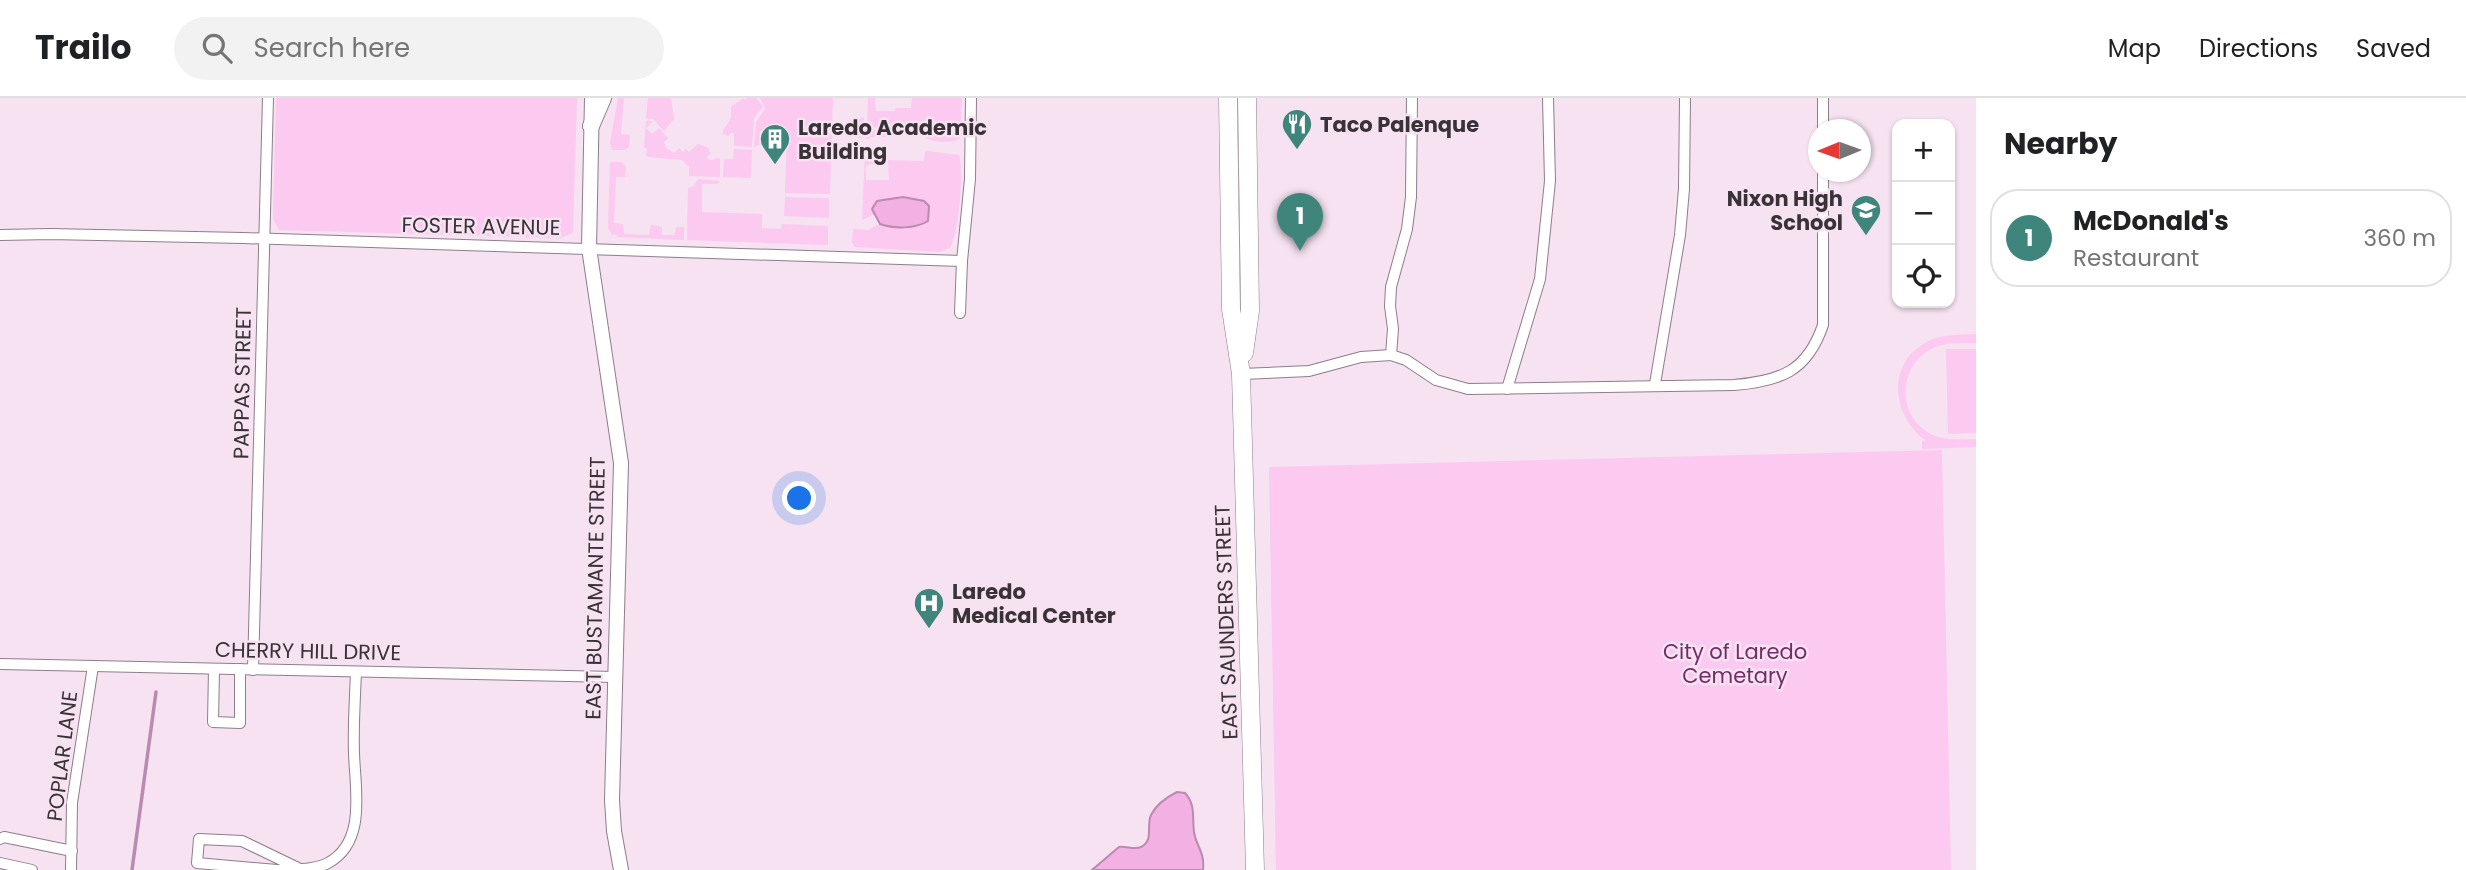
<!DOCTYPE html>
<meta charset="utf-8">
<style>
:root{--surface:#fff;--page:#f2f2f2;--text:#202124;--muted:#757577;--line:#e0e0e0;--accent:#3f857b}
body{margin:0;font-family:Poppins,sans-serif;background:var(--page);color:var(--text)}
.controls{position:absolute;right:21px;top:21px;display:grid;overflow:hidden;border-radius:14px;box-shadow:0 2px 5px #0004}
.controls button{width:63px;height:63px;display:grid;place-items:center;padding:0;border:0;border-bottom:2px solid var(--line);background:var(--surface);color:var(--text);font:35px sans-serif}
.compass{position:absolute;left:1808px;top:21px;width:63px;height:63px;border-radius:50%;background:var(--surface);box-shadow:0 2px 5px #0004;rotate:269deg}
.you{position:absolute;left:800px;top:401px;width:24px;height:24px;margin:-18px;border:5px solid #fff;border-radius:50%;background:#1a73e8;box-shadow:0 0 0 10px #1a73e833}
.badge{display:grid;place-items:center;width:46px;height:46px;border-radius:50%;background:var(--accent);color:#fff;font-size:23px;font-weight:700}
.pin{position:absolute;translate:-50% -58px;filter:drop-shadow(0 2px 4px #0008)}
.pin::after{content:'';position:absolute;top:37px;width:24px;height:21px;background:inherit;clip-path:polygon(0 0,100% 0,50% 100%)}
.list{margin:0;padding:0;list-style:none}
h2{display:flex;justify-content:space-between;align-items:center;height:91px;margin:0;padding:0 28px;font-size:30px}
h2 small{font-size:23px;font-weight:400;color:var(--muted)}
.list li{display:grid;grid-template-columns:46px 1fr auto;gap:21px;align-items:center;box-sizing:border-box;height:98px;margin:0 14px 14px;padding:0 14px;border:2px solid var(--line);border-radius:28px}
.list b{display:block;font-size:26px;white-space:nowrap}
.list p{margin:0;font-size:23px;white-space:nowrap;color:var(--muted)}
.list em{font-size:23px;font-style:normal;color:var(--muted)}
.icon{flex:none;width:38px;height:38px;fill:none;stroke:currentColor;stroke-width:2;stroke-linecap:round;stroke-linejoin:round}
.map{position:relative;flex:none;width:1976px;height:772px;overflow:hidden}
header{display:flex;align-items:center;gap:42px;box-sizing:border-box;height:98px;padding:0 35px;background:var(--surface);border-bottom:2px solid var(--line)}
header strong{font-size:33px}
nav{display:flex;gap:38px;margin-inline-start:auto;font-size:24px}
.search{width:490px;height:63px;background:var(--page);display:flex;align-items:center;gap:18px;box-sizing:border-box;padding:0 24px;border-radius:38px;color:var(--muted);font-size:26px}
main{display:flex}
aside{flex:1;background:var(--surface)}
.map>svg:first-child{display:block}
</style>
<header>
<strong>Trailo</strong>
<div class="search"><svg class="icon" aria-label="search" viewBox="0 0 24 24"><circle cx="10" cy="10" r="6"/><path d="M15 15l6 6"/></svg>Search here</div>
<nav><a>Map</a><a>Directions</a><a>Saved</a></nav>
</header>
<main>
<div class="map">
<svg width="1976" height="772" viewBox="0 0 1976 772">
<rect width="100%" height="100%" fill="#f6e2f1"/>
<!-- green -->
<g fill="#fcc9f0">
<path d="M276,0h301l-4,135 -12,5 -282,-8 -6,-11z"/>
<path d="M618,0h6l-3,36 9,1 -1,12 -4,3h-13l-2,-7z"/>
<path d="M648,0h23l3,21 -10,12 -11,-12h-7z"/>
<path d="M743,0l2,2 2,-2h9l7,9 -9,11 -2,29 -18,-1v-12l-2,-2 -4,4 -6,-3 9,-15v-11z"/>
<path d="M760,0h73l-3,96 -45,-1 2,-61 -27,-1 -1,14 -5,2 2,-25 9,-13z"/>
<path d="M868,0h7l1,13h19l1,-3h15l1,-10h50l-2,40c-7,6 -26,4 -35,0l1,-10 -59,-1z"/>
<path d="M864,19v13h26l-1,7h-18l-3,2 -12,-2 -1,-17z"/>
<path d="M646,23h7l-7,7 6,6 7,-6 9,10 -4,4c3,8 4,7 10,11l5,-5 4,4 3,-3 3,3 9,-8 9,3 4,7 -5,3c4,6 9,1 14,1v19l-31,-1v-9l-7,-7 -34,-3 -2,-2 1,-6 -3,-2z"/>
<path d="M855,50l13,1 9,4v10l-11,2v15h23l-1,-20 36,1 1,-9 3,-1 31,4c5,17 0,77 -9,93l-11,4 -84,-5 -3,-5 1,-13 15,1 15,-8 -6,-9 -15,7 3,-68 -9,-1z"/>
<path d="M734,51l18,1 -1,28 -28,-1 1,-18h9z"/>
<path d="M610,64h12l4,5 -1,10h-9l-2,46 9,1 1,10 25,1 2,-10 11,2v8h13l1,-8h8v13l-67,-3v-2l-5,-1 -4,-6z"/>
<path d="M698,81l22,2 -3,3h-15v28l60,2v14l19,1 1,-5 46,2v19l-141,-5 1,-52 6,-2z"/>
<path d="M785,99l44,1v20l-45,-2z"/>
<path d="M1976,236v9c-14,0 -30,-1 -43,5 -36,17 -37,70 0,87 13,6 29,4 43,4v8l-54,2v-8l3,-1c-36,-28 -38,-82 8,-101 14,-5 29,-4 43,-5z"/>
<path d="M1946,251h30v84l-28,1z"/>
<path d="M1942,352l9,420h-675l-7,-403z"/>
</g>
<!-- water -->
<g fill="#f2b0e3" stroke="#ba8ab0" stroke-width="2">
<path d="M903,99l21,4 5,5 -1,15c-13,8 -33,8 -48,3l-8,-15 5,-8z"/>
<path d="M1177,694l8,1c11,12 7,24 9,39 2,14 11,20 9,38h-111l27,-23c7,-1 16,3 22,0 13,-6 5,-22 10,-32 5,-10 16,-18 26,-23z"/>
</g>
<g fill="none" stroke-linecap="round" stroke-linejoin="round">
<!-- stream -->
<path stroke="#ba8ab0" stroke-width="3.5" d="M132,772l24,-178"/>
<!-- minor casing -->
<g stroke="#8e7d8a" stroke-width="12">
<g id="minor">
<path d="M1823,0v32"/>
<path d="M0,137l50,-1 193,4 719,23"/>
<path d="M960,215l2,-52 8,-82 1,-81"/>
<path d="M1391,257l2,-26 -3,-23 1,-19 16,-58 4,-32 1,-99"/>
<path d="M1241,276l68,-3 52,-14 30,-2 15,5 30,20 32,9 266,-4c46,-4 73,-13 89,-60v-153"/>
<path d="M1655,286l25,-149 4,-46 1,-91"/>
<path d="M1507,291l33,-110 10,-98 -2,-83"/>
<path d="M0,566l616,13"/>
<path d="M214,571l-1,53 27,1v-54"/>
<path d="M253,572l15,-572"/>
<path d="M0,741l4,-2 68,14"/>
<path d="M0,765l32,7"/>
<path d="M71,772l1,-67 21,-137"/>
<path d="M277,772l-80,-7 2,-24 43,2 56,27"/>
<path d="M280,772c15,-1 35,0 48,-7 39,-21 27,-74 26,-110 -1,-27 1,-54 2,-81"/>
</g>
</g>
<!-- tertiary casing -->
<g stroke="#8e7d8a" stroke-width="16">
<path id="tertiary" d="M592,0l-3,150 32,215 -9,337 2,31 7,39"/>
</g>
<!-- secondary casing -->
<g stroke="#8e7d8a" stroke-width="18">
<path id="secondary" d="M591,28l12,-28"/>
</g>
<!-- primary casing -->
<g stroke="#8e7d8a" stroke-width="19">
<g id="primary">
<path d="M1228,0l3,211 10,65 14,496"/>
<path d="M1244,255l6,-42 -3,-213"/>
</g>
</g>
<!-- minor -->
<use href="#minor" stroke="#fff" stroke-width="10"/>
<!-- tertiary -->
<use href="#tertiary" stroke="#fff" stroke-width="14"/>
<!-- secondary -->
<use href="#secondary" stroke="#fff" stroke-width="16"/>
<!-- primary -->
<use href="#primary" stroke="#fff" stroke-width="18"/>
</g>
<!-- icons -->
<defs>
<g id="restaurant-pin" transform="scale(1.575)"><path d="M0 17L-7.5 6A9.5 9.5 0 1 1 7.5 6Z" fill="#3f857b" stroke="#f6e2f1"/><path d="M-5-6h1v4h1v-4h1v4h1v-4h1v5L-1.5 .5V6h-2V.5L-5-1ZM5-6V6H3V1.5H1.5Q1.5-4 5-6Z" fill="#fff"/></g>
<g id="building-pin" transform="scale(1.575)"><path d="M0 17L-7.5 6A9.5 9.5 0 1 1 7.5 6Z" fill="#3f857b" stroke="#f6e2f1"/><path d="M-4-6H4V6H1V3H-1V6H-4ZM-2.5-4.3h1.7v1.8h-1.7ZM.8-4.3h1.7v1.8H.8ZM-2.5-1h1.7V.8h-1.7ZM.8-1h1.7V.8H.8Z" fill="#fff"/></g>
<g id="school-pin" transform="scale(1.575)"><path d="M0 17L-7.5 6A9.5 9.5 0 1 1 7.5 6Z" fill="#3f857b" stroke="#f6e2f1"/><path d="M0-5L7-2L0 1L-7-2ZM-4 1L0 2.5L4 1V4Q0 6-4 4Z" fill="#fff"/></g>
<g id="hospital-pin" transform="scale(1.575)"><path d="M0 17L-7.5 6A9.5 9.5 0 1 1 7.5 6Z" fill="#3f857b" stroke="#f6e2f1"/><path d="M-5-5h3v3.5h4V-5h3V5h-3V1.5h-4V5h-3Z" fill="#fff"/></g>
</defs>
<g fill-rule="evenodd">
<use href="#restaurant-pin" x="1297" y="26"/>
<use href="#building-pin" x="775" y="41"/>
<use href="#school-pin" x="1866" y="112"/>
<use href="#hospital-pin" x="929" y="505"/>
</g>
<g text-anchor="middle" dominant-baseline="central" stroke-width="5" stroke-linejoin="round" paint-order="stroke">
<!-- poi labels -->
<g font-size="21" font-weight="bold" fill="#393238" stroke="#f6e2f1" text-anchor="start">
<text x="1320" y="26">Taco Palenque</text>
<text x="798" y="29">Laredo Academic<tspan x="798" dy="24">Building</tspan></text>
<text x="1843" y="100" text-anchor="end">Nixon High<tspan x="1843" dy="24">School</tspan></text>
<text x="952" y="493">Laredo<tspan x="952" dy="24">Medical Center</tspan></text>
</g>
<!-- street labels -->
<g font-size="21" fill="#393238" stroke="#f6e2f1">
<text transform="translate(481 128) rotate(1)">FOSTER AVENUE</text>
<text transform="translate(242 285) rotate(-89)">PAPPAS STREET</text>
<text transform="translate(595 490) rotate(-89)">EAST BUSTAMANTE STREET</text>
<text transform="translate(1226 524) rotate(-92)">EAST SAUNDERS STREET</text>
<text transform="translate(308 553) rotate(1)">CHERRY HILL DRIVE</text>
<text transform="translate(62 658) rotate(-83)">POPLAR LANE</text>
</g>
<!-- park labels -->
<g font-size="21" fill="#752b6a" stroke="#f6e2f1">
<text x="1735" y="553">City of Laredo<tspan x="1735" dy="24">Cemetary</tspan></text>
</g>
</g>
</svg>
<div class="controls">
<button>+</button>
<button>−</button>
<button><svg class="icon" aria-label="locate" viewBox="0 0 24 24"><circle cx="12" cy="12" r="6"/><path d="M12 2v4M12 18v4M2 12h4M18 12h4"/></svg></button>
</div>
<svg class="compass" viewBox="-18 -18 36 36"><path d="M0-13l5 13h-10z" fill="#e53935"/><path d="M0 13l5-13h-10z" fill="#757577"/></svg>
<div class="you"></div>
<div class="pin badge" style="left:1300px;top:153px">1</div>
</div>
<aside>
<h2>Nearby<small></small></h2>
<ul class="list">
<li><span class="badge">1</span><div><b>McDonald's</b><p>Restaurant</p></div><em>360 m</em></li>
</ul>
</aside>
</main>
